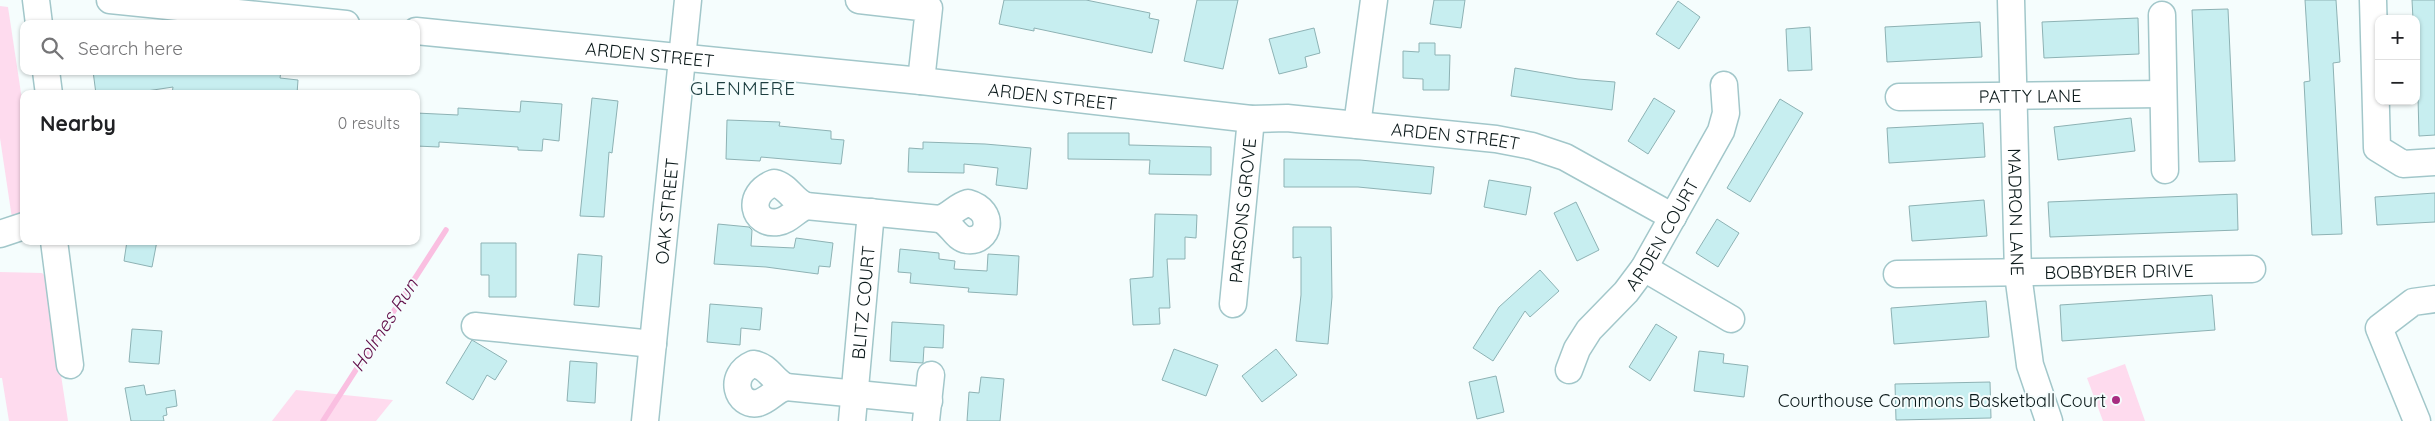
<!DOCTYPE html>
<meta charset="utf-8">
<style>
:root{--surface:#fff;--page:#f6f6f6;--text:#202124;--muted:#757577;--line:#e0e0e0}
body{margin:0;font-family:Quicksand,sans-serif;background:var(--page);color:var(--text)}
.controls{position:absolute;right:15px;top:15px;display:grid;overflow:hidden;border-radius:10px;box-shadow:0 1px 4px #0004}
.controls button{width:45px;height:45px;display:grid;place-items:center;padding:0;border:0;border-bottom:1px solid var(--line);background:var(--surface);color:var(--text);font:25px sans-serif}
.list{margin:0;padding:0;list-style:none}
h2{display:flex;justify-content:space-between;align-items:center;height:65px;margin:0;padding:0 20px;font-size:21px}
h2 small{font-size:16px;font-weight:400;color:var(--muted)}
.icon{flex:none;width:28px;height:28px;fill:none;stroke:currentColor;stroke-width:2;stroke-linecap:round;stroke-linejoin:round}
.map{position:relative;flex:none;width:2435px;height:421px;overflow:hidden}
.search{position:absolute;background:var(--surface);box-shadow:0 1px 4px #0004;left:20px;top:20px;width:400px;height:55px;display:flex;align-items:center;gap:12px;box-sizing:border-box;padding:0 18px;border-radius:10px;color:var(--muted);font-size:19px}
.panel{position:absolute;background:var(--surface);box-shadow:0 1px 4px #0004;left:20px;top:90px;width:400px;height:155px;border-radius:10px}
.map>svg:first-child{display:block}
</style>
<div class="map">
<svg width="2435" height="421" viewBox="0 0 2435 421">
<rect width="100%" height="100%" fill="#f5fdfd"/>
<!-- green -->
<g fill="#fedbee">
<path d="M0,6l8,1 16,106v116l-11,-4 -13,-87z"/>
<path d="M0,272l42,1 4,4 22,144h-59l-7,-43h-2z"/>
<path d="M2125,364l20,57h-42l-16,-43z"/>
<path d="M296,390l97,10 -17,21h-104z"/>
</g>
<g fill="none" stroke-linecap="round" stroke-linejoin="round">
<!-- stream -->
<path stroke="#fabfe1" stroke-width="5.5" d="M323,421l123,-191"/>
</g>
<!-- building -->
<g fill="#c7eef0" stroke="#8db2b4">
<path d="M1004,0h82l64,13 -1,5 10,2 -7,33 -118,-25v3l-35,-7z"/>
<path d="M1197,0h41l-15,69 -39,-8z"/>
<path d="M1434,0h31l-4,28 -31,-4z"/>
<path d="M2305,0h31l4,62 -7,1 9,171 -30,1 -8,-153 6,-1z"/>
<path d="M2412,0h23v135l-16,1 -3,-117h-3z"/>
<path d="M1678,1l22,16 -21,32 -23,-15z"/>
<path d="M2228,9l7,152 -36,1 -7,-152z"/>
<path d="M2138,18l1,36 -95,4 -2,-36z"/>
<path d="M1980,22l2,35 -95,5 -2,-35z"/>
<path d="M1810,27l2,43 -24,1 -2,-42z"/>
<path d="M1314,28l6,25 -15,4 2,10 -28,7 -10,-35z"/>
<path d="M1419,43h16v12h15l-1,35h-26v-11l-20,-1v-27l16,1z"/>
<path d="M1515,68l63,11 37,3 -3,28 -101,-14z"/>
<path d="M93,71h188l-1,7 18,2 -1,14h-125l1,-7 -46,7h-31z"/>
<path d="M592,98l26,3 -6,52 -3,-1 -5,65 -24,-1z"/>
<path d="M1654,98l21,13 -27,43 -20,-13z"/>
<path d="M1780,99l23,14 -53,89 -23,-14z"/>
<path d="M521,101l41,3 -3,37 -16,-2 -1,12 -24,-1v-3l-79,-5v5l-23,-1v-33l42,2v-7l62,4z"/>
<path d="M2131,118l4,33 -77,9 -4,-33z"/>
<path d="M727,120l53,2 -1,4 52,5v8l13,1 -3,24 -80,-7 -1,4 -34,-2z"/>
<path d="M1983,123l2,34 -96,6 -2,-35z"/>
<path d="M1068,133h61v12l82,2v28l-62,-1 1,-14 -82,-1z"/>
<path d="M923,142l62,2 46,4 -4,41 -31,-4 2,-17 -34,-4v9l-56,-1 1,-24 14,1z"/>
<path d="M1284,159l76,1 74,7 -3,27 -73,-7h-74z"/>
<path d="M1489,180l42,7 -5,28 -42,-8z"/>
<path d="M2435,193v29l-58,3 -2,-28z"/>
<path d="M2237,194l1,36 -188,7 -2,-35z"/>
<path d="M1984,200l3,36 -75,5 -3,-35z"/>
<path d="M1576,202l23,48 -22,11 -23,-48z"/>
<path d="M1155,214l42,1 -1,23 -11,-1v22h-18l3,49h-11l1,16 -27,1 -3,-46 23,-2z"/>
<path d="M1717,219l22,14 -21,34 -22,-14z"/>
<path d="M718,224l31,3 3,3 -1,16 43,2 2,-10 37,5 -3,24 -11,-1 -1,8 -52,-7 -52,-3z"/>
<path d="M1293,227h38l1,70 -4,47 -32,-3 5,-46v-38l-8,1z"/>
<path d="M127,241h30l-5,26 -28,-6z"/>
<path d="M481,243h35v54h-27v-22h-8z"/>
<path d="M900,249l39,4v6l16,2 -1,8 33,2 1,-17 31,2 -2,39 -49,-3 1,-4 -59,-5 1,-10 -13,-1z"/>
<path d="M578,254l24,2 -3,51 -25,-2z"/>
<path d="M1540,270l19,21 -29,26 -5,-6 -32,50 -20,-13 26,-41z"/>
<path d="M2212,295l3,35 -153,11 -2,-36z"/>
<path d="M1986,301l3,36 -95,7 -3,-36z"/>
<path d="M710,304l52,4 -2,22 -19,-2 -1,17 -33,-3z"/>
<path d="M892,322l52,3 -1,23 -19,-1 -1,16 -33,-2z"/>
<path d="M1656,324l21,13 -27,44 -21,-14z"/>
<path d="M132,329l30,2 -3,33 -30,-2z"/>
<path d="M472,340l35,21 -12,19 -8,-5 -14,25 -27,-17z"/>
<path d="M1174,349l44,16 -12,31 -44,-16z"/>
<path d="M1276,349l21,26 -35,27 -20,-26z"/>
<path d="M1699,351l25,3 -1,9 25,3 -4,31 -50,-6z"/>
<path d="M570,361l27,2 -2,40 -28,-2z"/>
<path d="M1496,376l8,36 -27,7 -8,-37z"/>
<path d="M981,377l23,2 -4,42h-33l2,-29 10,1z"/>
<path d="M1990,382l1,36 -95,2 -1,-36z"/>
<path d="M144,385l2,10 29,-5 2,16 -11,2 1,7 -4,1 1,5h-33l-6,-33z"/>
</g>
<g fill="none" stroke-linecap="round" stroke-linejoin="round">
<!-- minor casing -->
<g stroke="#a2c7ca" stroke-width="29">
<g id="minor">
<path d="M36,0l3,24"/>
<path d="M110,0l236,24"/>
<path d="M859,0l70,8 -8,73"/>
<path id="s1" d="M2011,0l7,274 12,91 19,56"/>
<path d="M2373,0l4,148 26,16 32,-2"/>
<path d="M2162,15l3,155"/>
<path id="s2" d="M416,31l505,50 330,38 36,-1 209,21 36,7 33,11 108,60"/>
<path d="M46,71l3,23"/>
<path id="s3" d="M1899,97l264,-3"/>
<path d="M1357,125l17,-125"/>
<path d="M774,183c14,3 19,18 32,23 -10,4 -18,15 -28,16 -25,4 -33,-28 -4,-39z"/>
<path d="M968,203c29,8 21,40 -1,37 -12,-2 -15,-16 -27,-21 11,-4 17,-13 28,-16z"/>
<path d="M806,206l134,13"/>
<path d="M0,234l24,-8"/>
<path d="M54,241l16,124"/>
<path d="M1644,268l87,51"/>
<path id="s4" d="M1897,274l355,-5"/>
<path id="s5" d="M1233,304l18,-185"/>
<path d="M475,326l178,18"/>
<path d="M753,364c16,2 19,16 33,23 -11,3 -17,13 -28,16 -21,4 -31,-28 -5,-39z"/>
<path id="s6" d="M1569,370l8,-21 12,-19 37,-38 18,-24 77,-137 5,-18 -2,-28"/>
<path d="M786,387l143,14"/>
<path id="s7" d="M645,421l43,-421"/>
<path id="s8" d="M852,421l19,-209"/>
<path d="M926,421l5,-46"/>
<path d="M2417,421l-38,-93 34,-26 22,-3"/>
</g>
</g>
<!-- minor -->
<use href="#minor" stroke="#fff" stroke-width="26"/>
</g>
<!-- markers -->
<circle fill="#a72d81" stroke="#f5fdfd" stroke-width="2" cx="2116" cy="400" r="5"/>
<g text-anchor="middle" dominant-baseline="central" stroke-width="4" stroke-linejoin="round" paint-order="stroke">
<!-- street labels -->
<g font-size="18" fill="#0b191a" stroke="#f5fdfd">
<text stroke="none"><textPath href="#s2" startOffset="235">ARDEN STREET</textPath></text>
<text stroke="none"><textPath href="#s2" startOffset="640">ARDEN STREET</textPath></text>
<text stroke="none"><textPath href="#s3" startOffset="131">PATTY LANE</textPath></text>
<text stroke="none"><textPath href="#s2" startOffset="1045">ARDEN STREET</textPath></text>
<text stroke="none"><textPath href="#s7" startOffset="211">OAK STREET</textPath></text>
<text stroke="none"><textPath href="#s5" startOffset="94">PARSONS GROVE</textPath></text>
<text stroke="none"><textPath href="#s1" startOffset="212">MADRON LANE</textPath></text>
<text stroke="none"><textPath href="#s6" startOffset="166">ARDEN COURT</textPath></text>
<text stroke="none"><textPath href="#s4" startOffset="222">BOBBYBER DRIVE</textPath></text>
<text stroke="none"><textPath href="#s8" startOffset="119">BLITZ COURT</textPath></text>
</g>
<!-- poi labels -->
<g font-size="18" fill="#0b191a" stroke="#f5fdfd" text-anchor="end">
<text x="2106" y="400">Courthouse Commons Basketball Court</text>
</g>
<!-- neighbourhood labels -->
<g font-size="19" letter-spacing="1" fill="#1c3e40" stroke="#f5fdfd">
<text x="743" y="88">GLENMERE</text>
</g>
<!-- water labels -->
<g font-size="19" font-style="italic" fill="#610e49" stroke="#f5fdfd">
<text transform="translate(384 325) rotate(-57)">Holmes Run</text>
</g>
</g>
</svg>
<div class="controls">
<button>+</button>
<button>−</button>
</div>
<div class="search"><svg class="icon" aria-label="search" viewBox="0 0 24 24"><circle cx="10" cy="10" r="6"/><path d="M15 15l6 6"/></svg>Search here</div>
<section class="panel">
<h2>Nearby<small>0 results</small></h2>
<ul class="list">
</ul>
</section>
</div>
